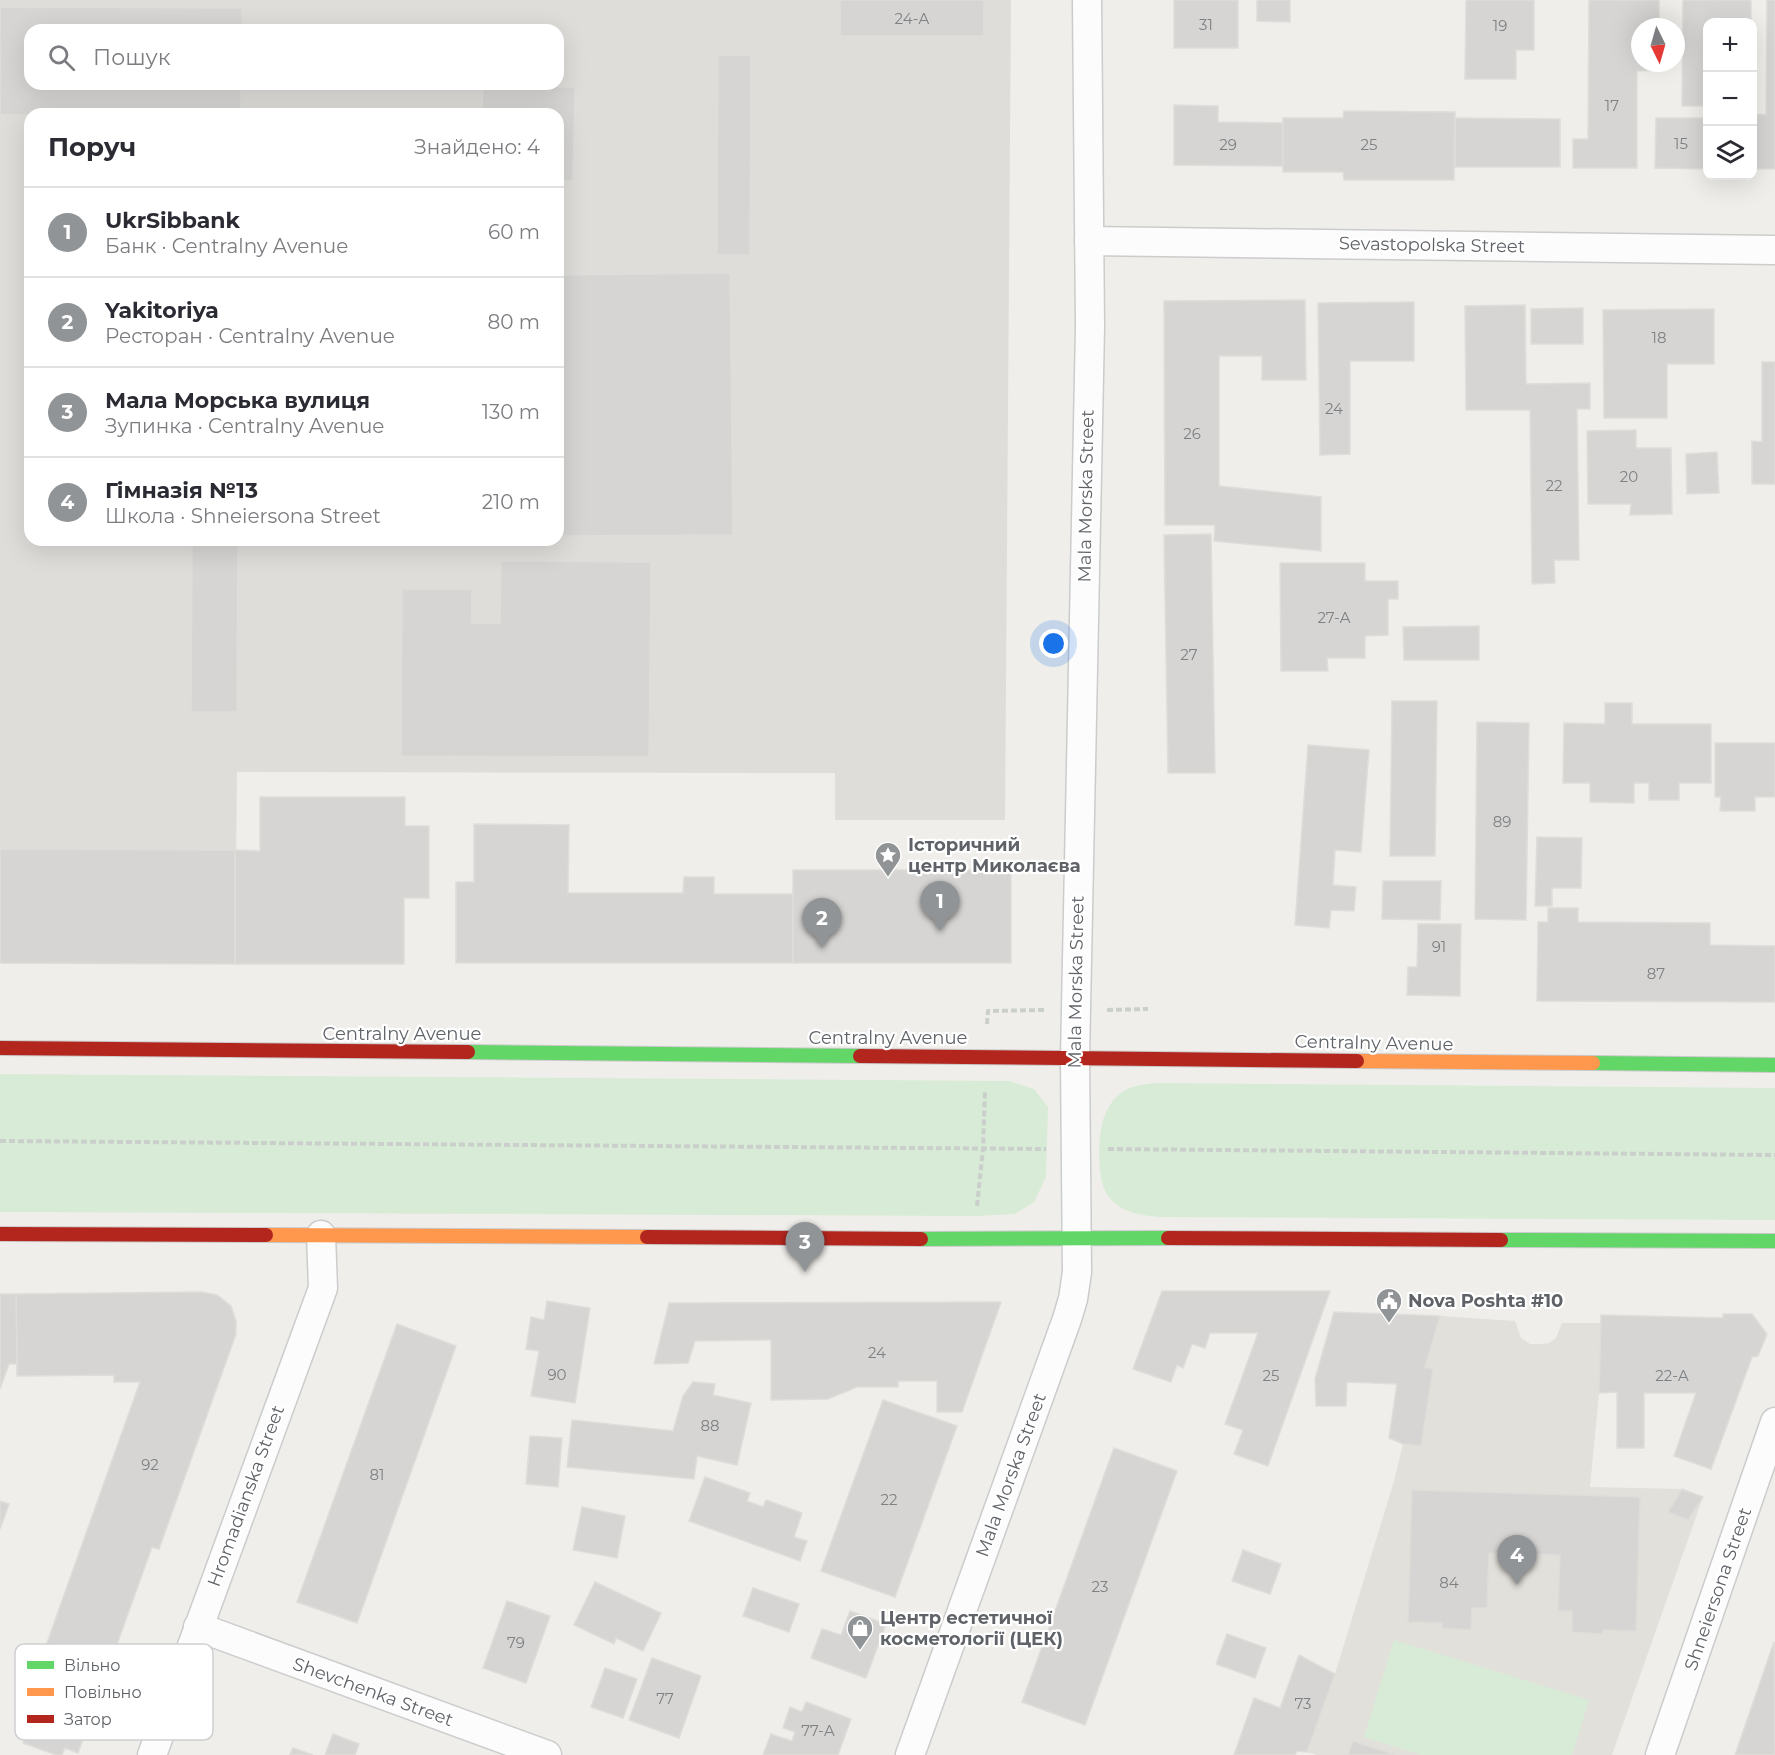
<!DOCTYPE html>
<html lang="uk">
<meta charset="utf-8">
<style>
:root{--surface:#fff;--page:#f7f7f7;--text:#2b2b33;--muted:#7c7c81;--line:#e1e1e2;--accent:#919496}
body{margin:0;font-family:Montserrat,sans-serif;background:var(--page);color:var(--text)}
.controls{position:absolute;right:18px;top:18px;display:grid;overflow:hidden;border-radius:12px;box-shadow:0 6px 24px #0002}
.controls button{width:54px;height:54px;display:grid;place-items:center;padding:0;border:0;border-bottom:2px solid var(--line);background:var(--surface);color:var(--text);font:30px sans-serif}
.compass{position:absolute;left:1631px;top:18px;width:54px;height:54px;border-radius:50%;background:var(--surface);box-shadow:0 6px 24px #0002;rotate:175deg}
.you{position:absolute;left:1054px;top:644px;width:21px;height:21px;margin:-15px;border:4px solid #fff;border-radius:50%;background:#1a73e8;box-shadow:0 0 0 9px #1a73e833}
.badge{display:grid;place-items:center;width:39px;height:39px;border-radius:50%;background:var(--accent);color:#fff;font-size:20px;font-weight:700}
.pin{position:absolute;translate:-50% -50px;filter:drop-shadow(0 2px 3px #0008)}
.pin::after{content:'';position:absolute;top:32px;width:21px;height:18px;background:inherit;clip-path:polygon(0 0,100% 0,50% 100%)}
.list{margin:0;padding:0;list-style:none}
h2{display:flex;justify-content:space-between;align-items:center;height:78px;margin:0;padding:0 24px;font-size:26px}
h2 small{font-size:20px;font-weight:400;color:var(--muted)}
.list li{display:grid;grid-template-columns:39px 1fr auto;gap:18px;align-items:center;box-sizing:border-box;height:90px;padding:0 24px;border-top:2px solid var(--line)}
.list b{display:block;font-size:22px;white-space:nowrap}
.list p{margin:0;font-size:20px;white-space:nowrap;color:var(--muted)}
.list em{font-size:20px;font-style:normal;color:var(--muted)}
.icon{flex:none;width:33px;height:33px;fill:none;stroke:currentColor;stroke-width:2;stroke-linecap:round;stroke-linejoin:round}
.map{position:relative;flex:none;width:1775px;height:1755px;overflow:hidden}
.search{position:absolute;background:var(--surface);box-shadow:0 6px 24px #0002;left:24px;top:24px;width:540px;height:66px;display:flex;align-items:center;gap:15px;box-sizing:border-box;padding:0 21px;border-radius:18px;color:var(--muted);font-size:22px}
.panel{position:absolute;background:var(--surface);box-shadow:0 6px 24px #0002;left:24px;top:108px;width:540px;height:438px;border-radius:18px}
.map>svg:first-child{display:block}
</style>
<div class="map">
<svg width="1775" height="1755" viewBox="0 0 1775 1755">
<rect width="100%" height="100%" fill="#efeeea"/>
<!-- industrial -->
<path fill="#dfddda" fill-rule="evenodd" d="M0,0h1011l-6,820h-170v-47l-598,-1 -2,192 -235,-1zM30,30h528v54h-528zM30,114h528v426h-528z"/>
<!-- education -->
<path fill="#e2e0da" d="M1440,1316l75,5 6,17 9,6h11l8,-1 7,-5 6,-15h39l-2,70 -9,94 92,2 21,8 -91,258h-217l-42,-14 -5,14h-31l-10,-3 28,-78 59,-193 9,-37 18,2 12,-76 -8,-3z"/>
<!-- green -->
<g fill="#d8ebd6">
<path d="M0,1074l1009,7 25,8 14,18 -2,70 -12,25 -19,12 -39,2 -976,-4z"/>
<path d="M1161,1083l614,5v132l-616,-3c-18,-2 -38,-4 -50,-20 -13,-15 -11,-59 -6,-77 3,-9 10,-22 18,-27 12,-9 26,-9 40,-10z"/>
<path d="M1394,1640l195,60 -17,55h-150l-58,-18z"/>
</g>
<!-- building -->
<g fill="#d6d5d3" stroke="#deddd9" stroke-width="1.5">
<rect x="840" y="0" width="144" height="36"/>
<rect x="1174" y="0" width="64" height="48"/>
<path d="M1257,0h33v22l-33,-1z"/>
<path d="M1466,0h68v50h-18v29h-51z"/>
<path d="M1589,0h70v27h-19v36h19v7l-22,1v97h-64v-29h15z"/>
<path d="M1683,0h68v22h-43v84h-26z"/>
<path d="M1767,0h8v169h-23v-55l14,1z"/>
<path d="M0,7l242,1v22h-212v54h211v30l-241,1z"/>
<path d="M718,55h33l-1,200h-33z"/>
<path d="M483,85l92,2 -2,94h-15v-67h-76z"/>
<path d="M1174,105l44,1v16l65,1v43l-109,-1z"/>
<path d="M1344,111l111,1 -1,68h-110l-1,-8h-60v-54h60z"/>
<path d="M1455,118l105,1v48h-105z"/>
<path d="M1656,118h52v51l-53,-1z"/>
<path d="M730,273l3,262 -175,1v-261z"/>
<path d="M1305,300l1,80h-44v-24h-43v130l102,11v54l-107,-10 1,-16h-50l-1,-224z"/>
<path d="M1414,302v59h-64v93l-30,1 -2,-152z"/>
<path d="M1525,305l1,79 64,-1v26h-13l2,151h-25l1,23 -23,1 -2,-174h-64l-1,-104z"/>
<path d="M1583,308v36h-52v-35z"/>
<path d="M1714,309v55h-47v54h-63l-1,-108z"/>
<path d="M1762,362h13v122h-23v-43l10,1z"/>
<path d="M1636,430v18h35l1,66 -42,1 1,-11h-43l-1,-73z"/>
<path d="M1717,452l2,41 -32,1 -1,-40z"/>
<path d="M1211,534l4,239h-47l-4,-238z"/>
<path d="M192,540h46l-1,172h-46z"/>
<path d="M501,561l150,1 -2,195 -248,-1 1,-167h70v34h28z"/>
<path d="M1280,563h85v18h33v18h-10v36l-23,1v22h-38l1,13h-47z"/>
<path d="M1479,626v34h-75l-1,-33z"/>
<path d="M1392,701h45l-2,155h-45z"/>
<path d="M1605,703h27v21h79v59h-32v17h-30v-17h-15v20l-44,-1v-19h-27l1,-60 41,1z"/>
<path d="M1477,722l52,1 -3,197 -51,-1z"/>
<path d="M1715,743h60v54h-20v14h-35l1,-14h-6z"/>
<path d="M1308,745l61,5 -8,102 -26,-2 -2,35 23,2 -2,24 -23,-1 -2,18 -34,-3z"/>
<path d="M260,797h145v29h24v72h-25v66h-169v-114l25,1z"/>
<path d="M474,824l95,1 -1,68h115l1,-16h30v17h79v69h-337v-81h18z"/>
<path d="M1537,837l45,1 -1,50h-29v18h-17z"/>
<path d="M0,849l235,1v114l-235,-1z"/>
<rect x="793" y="870" width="218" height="93"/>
<path d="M1383,881h58l-1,39 -58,-1z"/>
<path d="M1548,908h30v14l132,1v22l65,1v56l-238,-1 1,-79h10z"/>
<path d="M1418,924h43l-1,72 -53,-1 1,-28h9z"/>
<path d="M1162,1291h168l-62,175 -34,-12 9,-24 -18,-6 33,-91h-48l-5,15 -13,-4 -9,24 -6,-3 -6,17 -38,-13z"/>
<path d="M201,1292l16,3 14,11 5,15v13l-77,215 -7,-2 -74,206 -13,-5 -3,7h-6l-33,-12 9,-27 -10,-3 118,-331h-26v-7l-97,1 -1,-82z"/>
<path d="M0,1294h16l1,70h-8l-9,25z"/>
<path d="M547,1301l43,7 -15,95 -44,-7 8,-45 -13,-2 5,-32 13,3z"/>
<path d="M1001,1302l-39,110h-25v-31h-39v6h-41l-29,12 -57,1v-60l-76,1 -7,22 -34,1 15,-61z"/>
<path d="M1334,1312l106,4 -15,51 8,2 -12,77 -18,-2 -14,-6 8,-54 -50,-2 -1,24h-30l-1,-27z"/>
<path d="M1723,1314h29l15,20 -9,22 -6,1 -41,112 -37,-13 22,-63h-52v55h-27v-56l-18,1 2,-78 122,3z"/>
<path d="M397,1324l59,22 -99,277 -60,-21z"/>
<path d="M693,1382l22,2 -2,11 38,8 -14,62 -40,-9 -3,23 -127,-12 5,-47 101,11 10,-35z"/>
<path d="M883,1400l74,26 -62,171 -74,-26z"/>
<path d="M530,1436l32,2 -4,49 -32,-3z"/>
<path d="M1114,1448l63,23 -92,254 -63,-23z"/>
<path d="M705,1477l45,16 -3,8 16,6 3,-7 36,13 -8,24 13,4 -7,20 -111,-40z"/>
<path d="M1682,1489l21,8 -15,23 -20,-8z"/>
<path d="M1412,1490l228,7 -4,134 -33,-1 -1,4 -30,-2v-21h-14l2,-56 -71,-2 -2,55h-15l-1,22 -29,-2v-5l-34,-1z"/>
<path d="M0,1501l9,3 -9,25z"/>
<path d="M582,1507l43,9 -8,42 -44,-8z"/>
<path d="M1243,1550l38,14 -11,30 -38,-13z"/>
<path d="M595,1582l66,31 -18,38 -27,-13 -2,6 -40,-19z"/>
<path d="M753,1588l46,16 -10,28 -46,-16z"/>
<path d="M507,1601l43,15 -24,67 -43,-15z"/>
<path d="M850,1611l36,13 -20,54 -55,-20 11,-29 19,6z"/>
<path d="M1227,1634l39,14 -11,30 -39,-14z"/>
<path d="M1774,1642l1,113h-40z"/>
<path d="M1299,1655l36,19 -28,78 -10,-1 -2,4h-61l20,-57 26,10z"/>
<path d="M652,1658l49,18 -22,62 -50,-18z"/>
<path d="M605,1668l32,11 -14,39 -32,-11z"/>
<path d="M806,1702l45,17 -13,36h-75l8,-21 21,7 3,-9 -12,-4 7,-21 12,5z"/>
<path d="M333,1734l26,10 -4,11h-30z"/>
<path d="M1353,1741l42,14h-47z"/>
<path d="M293,1748l20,7h-23z"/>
</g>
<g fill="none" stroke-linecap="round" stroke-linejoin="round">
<!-- street casing -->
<g stroke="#cbcccc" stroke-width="31">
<g id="street">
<path d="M1089,241l686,9"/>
<path d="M198,1627l349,128"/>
<path d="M152,1755l171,-467 -2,-53"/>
<path d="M910,1755l157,-436 6,-20 4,-27 -2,-214 15,-731 -3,-327"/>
<path d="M1660,1755l115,-333"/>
</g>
</g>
<!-- fast casing -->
<g stroke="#cacacb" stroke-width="16">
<g id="fast">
<path d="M468,1052l392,4"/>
<path d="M1593,1063l182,2"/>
<path d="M921,1239l247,-1"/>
<path d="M1501,1240l274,1"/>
</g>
</g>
<!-- slow casing -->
<g stroke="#cacacb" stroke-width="16">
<g id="slow">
<path d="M1357,1061l236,2"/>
<path d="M266,1235l381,2"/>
</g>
</g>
<!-- jam casing -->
<g stroke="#cacacb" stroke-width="16">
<g id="jam">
<path d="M0,1048l468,4"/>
<path d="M860,1056l497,5"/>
<path d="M0,1234l266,1"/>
<path d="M647,1237l274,2"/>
<path d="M1168,1238l333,2"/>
</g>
</g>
<!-- path -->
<g stroke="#cacfcc" stroke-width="4" stroke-dasharray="6 3" stroke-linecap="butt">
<path d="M1107,1010l41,-1"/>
<path d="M987,1024l1,-13 57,-1"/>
<path d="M0,1141l1046,8"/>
<path d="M1108,1149l667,6"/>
<path d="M977,1206l6,-57 2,-58"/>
</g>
<!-- street -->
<use href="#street" stroke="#fdfcfc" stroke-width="28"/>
<!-- fast -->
<use href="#fast" stroke="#63d668" stroke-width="14"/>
<!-- slow -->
<use href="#slow" stroke="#ff974d" stroke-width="14"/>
<!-- jam -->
<use href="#jam" stroke="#b3261e" stroke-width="14"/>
</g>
<!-- icons -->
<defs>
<g id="sight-pin" transform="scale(1.35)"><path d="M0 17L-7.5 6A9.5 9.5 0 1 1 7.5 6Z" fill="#919496" stroke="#fff"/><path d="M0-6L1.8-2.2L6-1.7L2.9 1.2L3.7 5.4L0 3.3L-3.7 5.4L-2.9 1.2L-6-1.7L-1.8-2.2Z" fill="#fff"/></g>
<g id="civic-pin" transform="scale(1.35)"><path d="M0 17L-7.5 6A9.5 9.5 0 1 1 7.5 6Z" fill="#919496" stroke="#fff"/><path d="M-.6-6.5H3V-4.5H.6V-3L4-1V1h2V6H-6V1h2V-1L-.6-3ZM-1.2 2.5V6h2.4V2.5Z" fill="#fff"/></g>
<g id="shop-pin" transform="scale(1.35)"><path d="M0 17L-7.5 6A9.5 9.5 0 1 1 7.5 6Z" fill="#919496" stroke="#fff"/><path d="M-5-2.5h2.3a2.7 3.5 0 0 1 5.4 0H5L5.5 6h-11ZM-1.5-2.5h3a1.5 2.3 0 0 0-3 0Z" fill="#fff"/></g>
</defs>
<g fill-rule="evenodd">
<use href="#sight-pin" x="888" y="855"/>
<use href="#civic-pin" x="1389" y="1301"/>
<use href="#shop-pin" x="860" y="1628"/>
</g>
<g text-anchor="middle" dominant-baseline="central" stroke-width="4.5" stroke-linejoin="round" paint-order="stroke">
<!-- number labels -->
<g font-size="15" fill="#7e8184">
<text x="912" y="18">24-А</text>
<text x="1206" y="24">31</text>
<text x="1500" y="25">19</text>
<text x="1612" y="105">17</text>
<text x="1681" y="143">15</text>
<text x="1228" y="144">29</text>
<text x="1369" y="144">25</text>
<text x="1659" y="337">18</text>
<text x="1334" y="408">24</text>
<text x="1192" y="433">26</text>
<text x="1629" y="476">20</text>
<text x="1554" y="485">22</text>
<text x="1334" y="617">27-А</text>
<text x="1189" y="654">27</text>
<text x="1502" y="821">89</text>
<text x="1439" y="946">91</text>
<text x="1656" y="973">87</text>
<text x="877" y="1352">24</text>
<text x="557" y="1374">90</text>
<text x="1271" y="1375">25</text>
<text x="1672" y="1375">22-А</text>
<text x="710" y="1425">88</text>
<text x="150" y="1464">92</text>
<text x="377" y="1474">81</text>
<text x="889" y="1499">22</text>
<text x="1449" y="1582">84</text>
<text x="1100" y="1586">23</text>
<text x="516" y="1642">79</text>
<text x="665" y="1698">77</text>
<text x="1303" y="1703">73</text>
<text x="818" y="1730">77-А</text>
</g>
<!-- street labels -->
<g font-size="18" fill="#5f6368" stroke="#fff">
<text transform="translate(1432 245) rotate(1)">Sevastopolska Street</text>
<text transform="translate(1086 496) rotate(-89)">Mala Morska Street</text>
<text transform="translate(1076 982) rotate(-89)">Mala Morska Street</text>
<text x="402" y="1034">Centralny Avenue</text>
<text x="888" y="1038">Centralny Avenue</text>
<text transform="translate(1374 1043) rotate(1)">Centralny Avenue</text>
<text transform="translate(1011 1475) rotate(-70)">Mala Morska Street</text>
<text transform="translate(246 1496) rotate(-70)">Hromadianska Street</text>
<text transform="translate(1718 1589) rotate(-71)">Shneiersona Street</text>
<text transform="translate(373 1692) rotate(20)">Shevchenka Street</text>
</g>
<!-- poi labels -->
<g font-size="18" font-weight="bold" fill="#5f6368" stroke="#fff" text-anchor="start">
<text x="908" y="845">Історичний<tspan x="908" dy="21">центр Миколаєва</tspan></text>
<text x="1408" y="1301">Nova Poshta #10</text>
<text x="880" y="1618">Центр естетичної<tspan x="880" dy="21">косметології (ЦЕК)</tspan></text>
</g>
</g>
<!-- legend -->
<rect x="15" y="1644" width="198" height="96" rx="9" fill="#fff" stroke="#cfd0d2" stroke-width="1.5"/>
<rect x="27" y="1661" width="27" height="8" fill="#63d668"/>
<rect x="27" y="1688" width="27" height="8" fill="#ff974d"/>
<rect x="27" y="1715" width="27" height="8" fill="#b3261e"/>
<g font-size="16" fill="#5f6368">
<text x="64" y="1671">Вільно</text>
<text x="64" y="1698">Повільно</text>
<text x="64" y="1725">Затор</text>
</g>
</svg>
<div class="controls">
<button>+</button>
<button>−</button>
<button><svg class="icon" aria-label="layers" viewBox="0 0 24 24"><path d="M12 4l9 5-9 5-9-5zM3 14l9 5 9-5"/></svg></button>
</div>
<svg class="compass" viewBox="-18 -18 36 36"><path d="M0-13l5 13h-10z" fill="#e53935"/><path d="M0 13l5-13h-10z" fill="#7c7c81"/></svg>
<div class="you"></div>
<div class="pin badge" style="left:940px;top:931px">1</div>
<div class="pin badge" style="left:822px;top:948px">2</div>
<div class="pin badge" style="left:805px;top:1272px">3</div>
<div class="pin badge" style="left:1517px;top:1585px">4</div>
<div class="search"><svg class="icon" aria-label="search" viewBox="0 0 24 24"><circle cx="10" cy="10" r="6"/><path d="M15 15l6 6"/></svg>Пошук</div>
<section class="panel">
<h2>Поруч<small>Знайдено: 4</small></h2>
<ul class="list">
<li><span class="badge">1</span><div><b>UkrSibbank</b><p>Банк · Centralny Avenue</p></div><em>60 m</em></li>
<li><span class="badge">2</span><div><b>Yakitoriya</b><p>Ресторан · Centralny Avenue</p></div><em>80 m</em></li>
<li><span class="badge">3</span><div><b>Мала Морська вулиця</b><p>Зупинка · Centralny Avenue</p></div><em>130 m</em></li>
<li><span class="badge">4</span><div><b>Гімназія №13</b><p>Школа · Shneiersona Street</p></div><em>210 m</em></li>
</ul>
</section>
</div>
